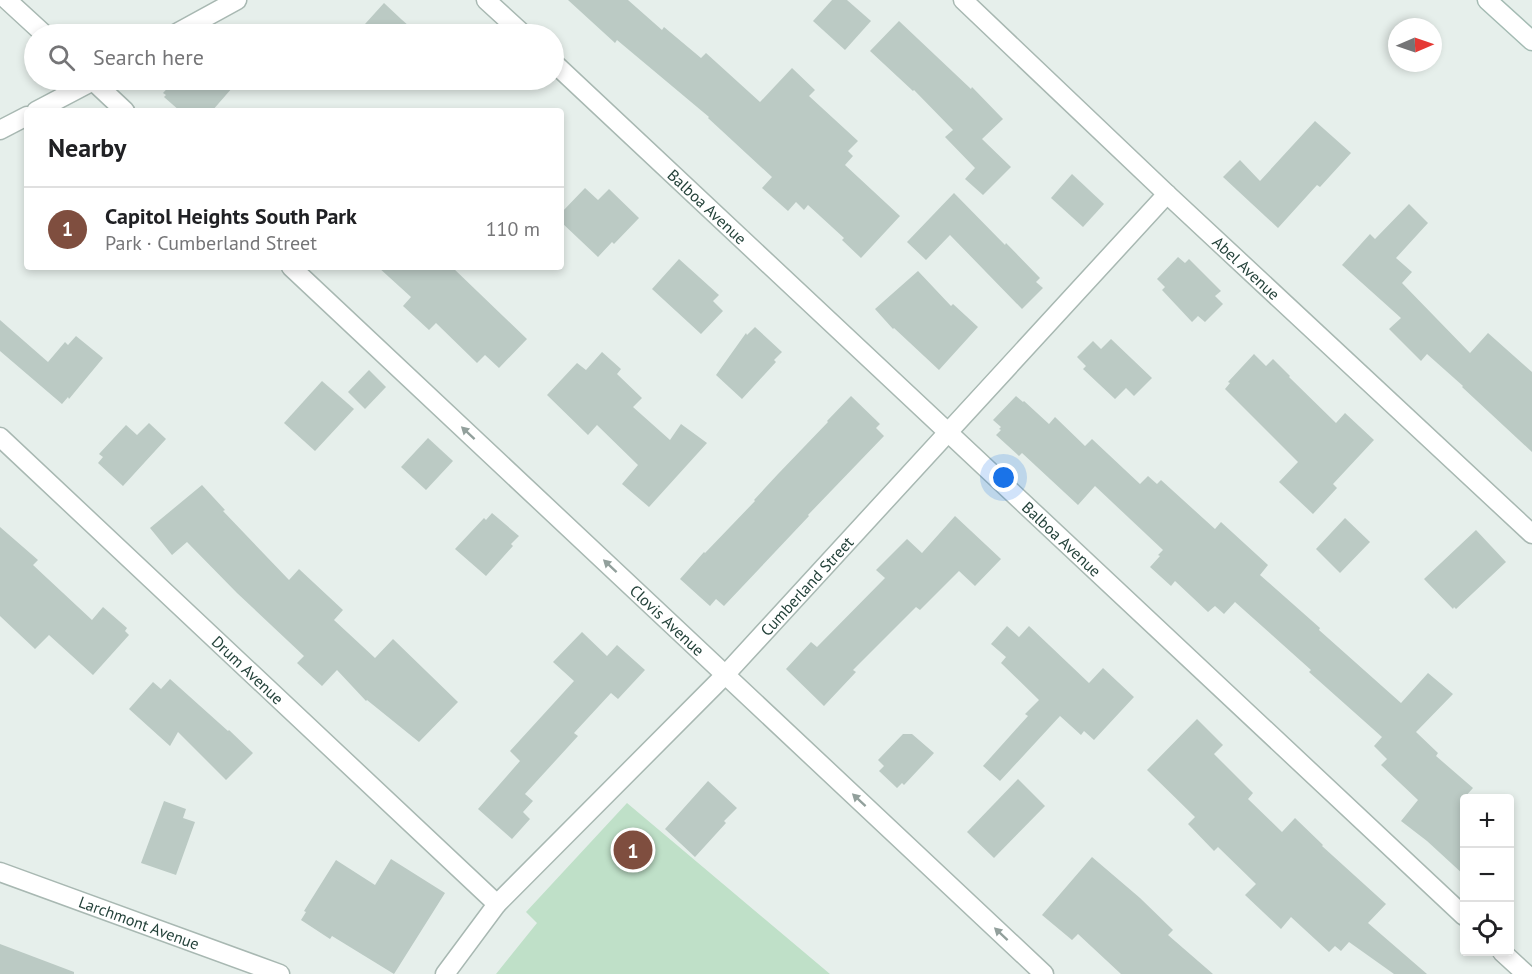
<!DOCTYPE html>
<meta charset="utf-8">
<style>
:root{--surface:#fff;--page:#f6f6f6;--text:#202124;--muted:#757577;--line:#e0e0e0;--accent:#7f4e3f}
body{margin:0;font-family:"PT Sans",sans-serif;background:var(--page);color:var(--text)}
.controls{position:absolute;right:18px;bottom:18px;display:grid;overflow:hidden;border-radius:6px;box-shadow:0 3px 9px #0003}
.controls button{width:54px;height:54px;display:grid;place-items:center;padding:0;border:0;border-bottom:2px solid var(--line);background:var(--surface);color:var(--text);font:30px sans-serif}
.compass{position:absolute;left:1388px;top:18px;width:54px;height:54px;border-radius:50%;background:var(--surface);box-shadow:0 3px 9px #0003;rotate:88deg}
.you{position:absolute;left:1004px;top:478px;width:21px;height:21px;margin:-15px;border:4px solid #fff;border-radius:50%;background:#1a73e8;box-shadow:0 0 0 9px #1a73e833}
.badge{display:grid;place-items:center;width:39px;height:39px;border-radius:50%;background:var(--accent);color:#fff;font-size:20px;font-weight:700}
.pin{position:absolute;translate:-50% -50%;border:3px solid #fff;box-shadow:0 2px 6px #0006}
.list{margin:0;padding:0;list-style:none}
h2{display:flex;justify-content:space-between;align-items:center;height:78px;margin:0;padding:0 24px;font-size:26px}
h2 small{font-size:20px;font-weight:400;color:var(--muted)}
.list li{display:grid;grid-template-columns:39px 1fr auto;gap:18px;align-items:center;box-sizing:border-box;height:84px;padding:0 24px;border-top:2px solid var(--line)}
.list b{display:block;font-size:22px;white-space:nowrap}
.list p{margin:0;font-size:20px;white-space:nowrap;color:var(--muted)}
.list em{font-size:20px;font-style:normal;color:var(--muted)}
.icon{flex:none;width:33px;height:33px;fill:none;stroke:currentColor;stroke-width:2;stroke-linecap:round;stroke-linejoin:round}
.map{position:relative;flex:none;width:1532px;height:974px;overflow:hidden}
.search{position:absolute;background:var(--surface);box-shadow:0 3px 9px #0003;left:24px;top:24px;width:540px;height:66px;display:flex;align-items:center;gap:15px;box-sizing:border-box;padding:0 21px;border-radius:33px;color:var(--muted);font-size:22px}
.panel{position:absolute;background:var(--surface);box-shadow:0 3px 9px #0003;left:24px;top:108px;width:540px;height:162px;border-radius:6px}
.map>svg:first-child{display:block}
</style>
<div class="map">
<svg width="1532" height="974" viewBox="0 0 1532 974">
<rect width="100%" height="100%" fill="#e6efeb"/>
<!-- green -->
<path fill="#bfe0c8" d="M627,803l203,171h-334l41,-51 -11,-11z"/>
<!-- building -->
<g fill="#bbcac4">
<path d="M568,0h60l34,30 2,-3 37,31 5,-5 54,49 32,-34 23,22 -6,6 49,45 -10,10 5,5 -8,9 55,51 -39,42 -19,-18 2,-2 -36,-33 -4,5 -8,-8 -8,9 -26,-23 10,-11 -64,-59 1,-1 -92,-77 -2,3z"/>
<path d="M832,0h15l24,21 -26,29 -32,-29z"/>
<path d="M384,3l17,16 17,15h-62z"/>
<path d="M899,21l72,68 1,-2 31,32 -21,20 29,28 -28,28 -18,-16 10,-11 -30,-31 8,-7 -39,-40 -1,1 -43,-40z"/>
<path d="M175,80h64l-27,31h-32l-16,-14 2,-2 -3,-2z"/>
<path d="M1315,121l36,32 -31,34 -3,-2 -39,43 -55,-51 17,-17 20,21z"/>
<path d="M1072,174l32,30 -21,23 -32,-29z"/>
<path d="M585,188l13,12 11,-11 30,29 -25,26 -2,-2 -14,15 -37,-35v-9z"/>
<path d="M954,193l51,52 1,-2 34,35 -4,4 7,6 -21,21 -72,-74 -24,25 -19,-18z"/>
<path d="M1409,204l19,19 -32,35 16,14 -10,11 68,70 18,-20 44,39v80l-70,-65 1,-1 -36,-32 -6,7 -32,-32 12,-11 -59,-53 28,-31 5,5z"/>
<path d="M1178,257l7,6 4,-4 32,32 -6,5 8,8 -18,18 -7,-6 -6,6 -30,-32 3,-3 -8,-8z"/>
<path d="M679,259l40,36 -6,6 10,10 -22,23 -49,-45z"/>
<path d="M378,267h74l75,72 -28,29 -14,-13 -8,8 -41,-40 -7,7 -26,-24 8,-9z"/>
<path d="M918,271l33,35 2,-2 25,23 -39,43 -45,-42 -1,1 -18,-20z"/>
<path d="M0,320l48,42 17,-20 3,3 8,-9 27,22 -34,41 -1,-2 -6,7 -62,-53z"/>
<path d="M755,327l27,25 -8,8 2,2 -34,37 -26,-24 30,-42 1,2z"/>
<path d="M1111,339l41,39 -18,18 -8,-8 -11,11 -32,-30 3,-3 -9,-9 16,-16 8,8z"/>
<path d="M602,352l19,17 -4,5 25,24 -9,9 37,33 11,-16 26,19 -58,64 -27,-23 16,-19 -41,-40 -9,10 -41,-40 30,-32 9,7z"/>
<path d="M1254,354l12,12 7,-7 17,17 -1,1 47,46 9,-10 29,27 -41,44 4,4 -24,26 -34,-32 19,-20 -73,-73 5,-6 -2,-1z"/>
<path d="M369,370l17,17 -21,22 -17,-17z"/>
<path d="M322,381l32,28 -39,42 -31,-28z"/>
<path d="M851,396l29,28 -4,4 8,8 -76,79 1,1 -85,90 -8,-7 -6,7 -30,-27 24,-27 1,1 50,-52 -1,-1 24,-26 50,-52 -1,-1z"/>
<path d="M1016,396l7,6 1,-1 25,23 6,-7 30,29 7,-7 48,45 8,-8 9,8 4,-4 54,49 6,-7 47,43 -8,10 60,53 -1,2 82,73 27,-30 25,21 -37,38 22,21 -2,3 37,32 -9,10v77l-37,-34 -26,-20 17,-21 -37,-35 6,-6 -13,-13 8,-9 -73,-65 2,-2 -76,-68 -11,12 -9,-8 -7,6 -33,-31 -4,5 -21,-19 10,-11 -2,-1 5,-5 -68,-64 -17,19 -56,-52 -3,3 -23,-21 5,-5 -2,-1 2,-2 -8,-7z"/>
<path d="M149,423l17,16 -43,47 -25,-23 5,-6 -4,-3 27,-29 11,10z"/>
<path d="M428,438l25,23 -27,29 -25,-23z"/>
<path d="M202,485l23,25 -2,1 66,69 10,-11 44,41 -9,10 41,38 18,-19 65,63 -39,40 -52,-42 -1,1 -29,-31 -15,16 -25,-23 7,-7 -67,-63 -50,-51 -15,13 -22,-27z"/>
<path d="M492,513l27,23 -8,8 2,2 -27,30 -31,-27 29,-31 2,2z"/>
<path d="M955,516l46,43 -26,27 -16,-15 -39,39 -4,-3 -63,63 3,2 -32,34 -38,-37 25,-27 6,5 68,-69 -9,-8 31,-31 15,14z"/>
<path d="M1345,518l25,24 -30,31 -24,-24z"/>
<path d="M0,527l38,33 -5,5 59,55 11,-13 24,21 -2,3 4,4 -36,40 -44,-40 -14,14 -35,-33z"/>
<path d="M1476,530l30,32 -50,47 -2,-2 -1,2 -29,-30z"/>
<path d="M1007,626l12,11 10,-11 60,57 14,-15 31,29 -40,43 -10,-9 -3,4 -21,-19 -60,65 -17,-15 45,-50 -3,-2 14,-14 -38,-37 5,-6 -15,-13z"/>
<path d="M582,632l25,24 10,-11 28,25 -27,29 -7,-6 -37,40 4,3 -53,58 8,7 -10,11 7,7 -18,20 -34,-30 42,-48 -10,-10 64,-70 -21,-19z"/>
<path d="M170,679l58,52 1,-1 24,23 -27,27 -48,-48 -8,14 -41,-37 24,-27 8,7z"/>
<path d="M1197,719l26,26 -9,9 39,39 -5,6 34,33 13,-14 28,27 -1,1 64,58 -18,19 59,51h-33l-45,-32 -8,9 -6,-5 -6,6 -38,-35 -10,12 -36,-34 11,-11 -38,-37 -4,4 -26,-27 7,-7 -48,-47z"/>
<path d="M903,734h9l22,19 -30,32 -2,-2 -5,5 -18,-17 5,-5 -6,-6z"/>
<path d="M1018,779l27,27 -51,52 -27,-26z"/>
<path d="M708,781l29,27 -13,13 2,2 -31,34 -30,-28z"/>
<path d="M164,801l22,8 -3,9 12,4 -19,53 -35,-12z"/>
<path d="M1092,857l48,41 33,32 -5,5 45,39h-92l-43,-40 -6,6 -30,-25z"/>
<path d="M391,859l54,34 -51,81 -62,-38 -2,3 -29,-19 5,-8 -2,-1 32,-51 39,25z"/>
<path d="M0,944l74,28v2h-74z"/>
</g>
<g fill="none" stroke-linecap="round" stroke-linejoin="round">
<!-- minor casing -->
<g stroke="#a8b8b2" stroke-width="21">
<g id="minor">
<path d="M7,0l37,34"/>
<path d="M486,0l37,34"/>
<path id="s1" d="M963,0l204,194 365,340"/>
<path d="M175,34l62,-34"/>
<path id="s2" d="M554,63l910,853"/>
<path d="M92,80l33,31"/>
<path d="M36,111l59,-31"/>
<path d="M0,130l27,-14"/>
<path id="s3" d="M291,267l753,707"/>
<path id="s4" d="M0,437l497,467"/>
<path d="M1502,952l24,22"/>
<path id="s5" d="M445,974l52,-70 228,-229 442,-481"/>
</g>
</g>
<!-- tertiary casing -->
<g stroke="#a8b8b2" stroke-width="21">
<g id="tertiary">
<path id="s6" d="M0,872l280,102"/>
</g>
</g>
<!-- secondary casing -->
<g stroke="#a4bbb3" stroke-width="21">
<path id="secondary" d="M1487,0l45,41"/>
</g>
<!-- minor -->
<use href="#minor" stroke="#fff" stroke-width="18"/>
<!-- tertiary -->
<use href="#tertiary" stroke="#fff" stroke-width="18"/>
<!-- secondary -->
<use href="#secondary" stroke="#fff" stroke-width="18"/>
</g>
<!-- one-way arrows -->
<defs><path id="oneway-solid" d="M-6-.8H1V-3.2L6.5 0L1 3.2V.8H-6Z" transform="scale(1.5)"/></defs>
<g fill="#92a09c">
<use href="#oneway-solid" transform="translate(468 433) rotate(-137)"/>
<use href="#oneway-solid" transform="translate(610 566) rotate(-137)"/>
<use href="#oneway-solid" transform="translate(859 800) rotate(-137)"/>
<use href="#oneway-solid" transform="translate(1001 934) rotate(-137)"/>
</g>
<g text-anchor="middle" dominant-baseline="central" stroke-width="5" stroke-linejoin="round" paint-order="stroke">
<!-- street labels -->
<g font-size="16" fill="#24423a" stroke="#f7fbf9">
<text stroke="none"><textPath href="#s2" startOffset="210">Balboa Avenue</textPath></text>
<text stroke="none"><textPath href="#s1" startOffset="390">Abel Avenue</textPath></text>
<text stroke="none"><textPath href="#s2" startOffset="696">Balboa Avenue</textPath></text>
<text stroke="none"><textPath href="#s5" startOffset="531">Cumberland Street</textPath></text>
<text stroke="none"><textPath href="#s3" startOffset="516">Clovis Avenue</textPath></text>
<text stroke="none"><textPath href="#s4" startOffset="340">Drum Avenue</textPath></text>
<text stroke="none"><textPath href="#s6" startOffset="148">Larchmont Avenue</textPath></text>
</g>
</g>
</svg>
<div class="controls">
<button>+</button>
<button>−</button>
<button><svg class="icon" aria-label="locate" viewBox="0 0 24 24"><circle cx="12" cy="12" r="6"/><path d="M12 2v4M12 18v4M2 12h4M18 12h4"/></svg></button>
</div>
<svg class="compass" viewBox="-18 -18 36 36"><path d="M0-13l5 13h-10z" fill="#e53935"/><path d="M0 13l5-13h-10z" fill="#757577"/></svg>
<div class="you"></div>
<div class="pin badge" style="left:633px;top:850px">1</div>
<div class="search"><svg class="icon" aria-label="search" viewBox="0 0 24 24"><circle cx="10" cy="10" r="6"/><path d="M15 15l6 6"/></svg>Search here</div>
<section class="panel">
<h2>Nearby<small></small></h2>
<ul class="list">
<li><span class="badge">1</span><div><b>Capitol Heights South Park</b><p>Park · Cumberland Street</p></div><em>110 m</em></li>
</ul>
</section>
</div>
